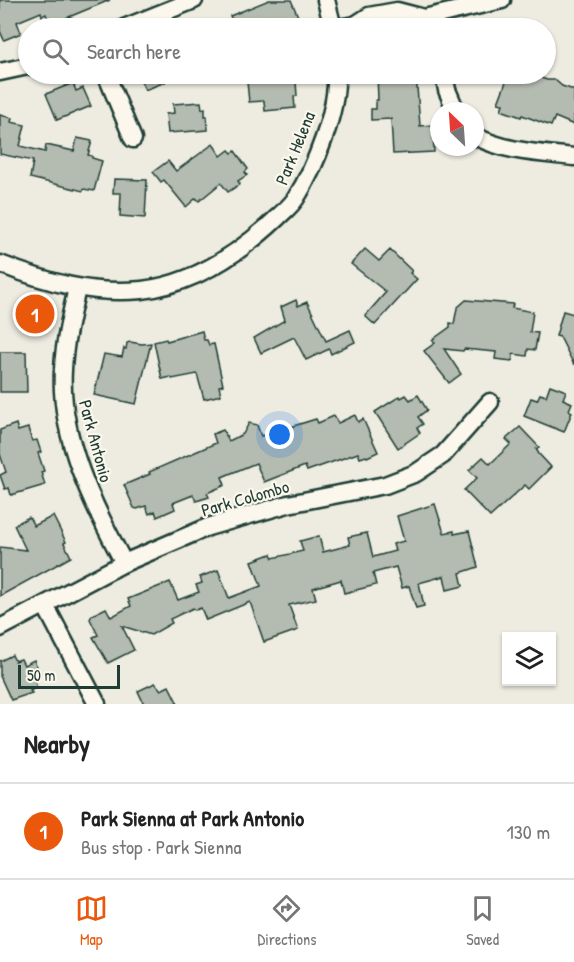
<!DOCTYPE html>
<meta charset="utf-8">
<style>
:root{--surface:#fff;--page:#f6f6f6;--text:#222;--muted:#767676;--line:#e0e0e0;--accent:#ea580c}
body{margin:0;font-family:"Patrick Hand",sans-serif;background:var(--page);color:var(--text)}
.controls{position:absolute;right:18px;bottom:18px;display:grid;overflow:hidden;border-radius:0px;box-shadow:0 2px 4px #0004}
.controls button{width:54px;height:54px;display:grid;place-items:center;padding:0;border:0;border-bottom:2px solid var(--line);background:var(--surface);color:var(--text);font:30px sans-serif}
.compass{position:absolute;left:430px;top:102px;width:54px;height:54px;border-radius:50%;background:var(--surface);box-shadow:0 2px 4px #0004;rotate:335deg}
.scale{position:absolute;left:18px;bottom:15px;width:102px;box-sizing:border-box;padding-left:6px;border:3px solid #1f3d34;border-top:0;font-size:16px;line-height:21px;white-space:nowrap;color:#1f3d34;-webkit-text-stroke:4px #fbf7ec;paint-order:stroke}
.you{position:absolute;left:280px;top:435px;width:21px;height:21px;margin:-15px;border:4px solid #fff;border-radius:50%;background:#1a73e8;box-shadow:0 0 0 9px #1a73e833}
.badge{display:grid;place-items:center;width:39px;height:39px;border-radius:50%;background:var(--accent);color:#fff;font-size:20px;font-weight:700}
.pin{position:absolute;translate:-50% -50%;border:3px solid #fff;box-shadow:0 2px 6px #0006}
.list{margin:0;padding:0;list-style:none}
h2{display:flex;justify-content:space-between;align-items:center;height:78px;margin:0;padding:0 24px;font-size:26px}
h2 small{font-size:20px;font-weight:400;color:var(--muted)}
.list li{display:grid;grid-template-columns:39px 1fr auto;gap:18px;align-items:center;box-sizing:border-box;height:96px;padding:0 24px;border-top:2px solid var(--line)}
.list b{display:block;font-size:22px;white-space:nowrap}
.list p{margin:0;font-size:20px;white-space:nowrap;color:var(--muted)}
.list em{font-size:20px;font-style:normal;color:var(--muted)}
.icon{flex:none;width:33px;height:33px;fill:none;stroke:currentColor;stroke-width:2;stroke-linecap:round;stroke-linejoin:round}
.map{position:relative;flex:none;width:574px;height:704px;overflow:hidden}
.search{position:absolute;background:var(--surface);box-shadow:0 2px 4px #0004;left:18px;right:18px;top:18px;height:66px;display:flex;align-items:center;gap:15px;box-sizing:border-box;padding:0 21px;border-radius:33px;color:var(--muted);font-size:22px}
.sheet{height:174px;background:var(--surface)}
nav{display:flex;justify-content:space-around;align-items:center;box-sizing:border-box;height:84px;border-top:2px solid var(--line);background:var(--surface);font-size:16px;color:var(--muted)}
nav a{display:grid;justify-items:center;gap:3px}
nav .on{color:var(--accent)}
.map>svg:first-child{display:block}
</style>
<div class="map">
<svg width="574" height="704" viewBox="0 0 574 704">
<rect width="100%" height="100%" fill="#eeece1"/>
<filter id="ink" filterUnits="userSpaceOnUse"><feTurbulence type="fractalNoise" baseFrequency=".0167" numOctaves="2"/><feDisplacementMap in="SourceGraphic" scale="12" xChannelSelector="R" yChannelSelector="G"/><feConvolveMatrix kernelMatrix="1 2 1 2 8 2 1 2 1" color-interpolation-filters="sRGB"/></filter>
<g filter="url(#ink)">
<!-- building -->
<g fill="#b4bbb0" stroke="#1f3d34" stroke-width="1.5">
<path d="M0,0h110l-46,19 1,3 -14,5 -5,-13 -4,2 -1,-4 -24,10 4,11 -17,7 -4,-9z"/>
<path d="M269,0h22l12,28h-28l-5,-12 -25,10 1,2h-34l20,-8 -2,-4z"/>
<path d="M138,74h23l4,8 -20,8z"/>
<path d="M377,74h39l4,52 13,-1 1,27 -41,2 -2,-35 -20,1v-11h5v-9h2z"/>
<path d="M509,74h20l18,6h8l7,6 12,4v35l-19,-8 -4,9 -29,-11 -1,2 -20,-7 2,-6 -5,-1z"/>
<path d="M276,80l5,1v2l15,-1 1,14 -3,1 1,11 -30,3 -1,-10 -15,1 -2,-20z"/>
<path d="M73,83l3,8 7,-3 8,18 -34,14 -11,-26z"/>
<path d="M201,102l1,7 3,-1v8h2l1,14 -40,3 -2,-19 8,-1 -1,-9z"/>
<path d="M0,115l12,3 -1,4 14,3 -5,21 25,6 1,-7 28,6 3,-13 15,3 -4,14 4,1v2l10,3 -8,30 -10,-2 -1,2 -53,-13 3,-17 -33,-7z"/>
<path d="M213,144l8,12 8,-6 3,3 3,-2 13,18 -3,3 2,3 -9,6 2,3 -12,8 -7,-9 -22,18 -3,-3 -10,9 -22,-27 -3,2 -8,-10 15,-11 8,10z"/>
<path d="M114,179l33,1 -2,38 -25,-2 1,-23h-8z"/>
<path d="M365,249l14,12 11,-11 22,21 -2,2 7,6 -42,46 -10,-9 21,-24 -35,-28z"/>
<path d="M296,300l2,6 9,-4 19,39 24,-11 5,12 -24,12 -2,-5 -23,11 -12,-23 -33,16 -7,-15 31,-18 -4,-13z"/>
<path d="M466,300l47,4 -1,4 21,4 -3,20 8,1 -3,17 -7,-1 -1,7 -14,-2 -1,7 -17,-2 1,-7 -32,-3 -1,2 -19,-2 17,25 -12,9 -25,-32 11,-8 -3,-3 18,-13v-4l4,1 3,-16z"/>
<path d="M563,311l11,3v51l-14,-28 -4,-1z"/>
<path d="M202,331l2,9h3l2,5 5,-1 9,41 -4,1 2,9 -17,4 -7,-25 -25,5 -1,-2 -9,2 -8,-37 12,-3 1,2z"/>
<path d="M130,342l12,2 9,-1 -15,61 -42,-9 10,-41 18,3 2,-9 2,1 1,-6z"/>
<path d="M0,352h26l1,40h-27z"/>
<path d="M550,385l16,6 -3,8 9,4 -3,7 3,2 -8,20 -40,-16 7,-18 6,2 3,-6 6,2z"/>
<path d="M406,395l4,5 8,-5 9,15 -9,7 5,7 -6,4 3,5 -22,15 -23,-36 25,-16 1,2z"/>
<path d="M355,415l3,7 5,-3 15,33 -11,5 -1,-1 -6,2 -2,-5 -51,18 -2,-5 -41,16 -8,-19 -34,14 3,8 -18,8 2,4 -13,4 -3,-6 -20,8 2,6 -18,8 -2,-6 -6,3 -3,-8 -9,3 -3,-1 -10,-23 26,-11 -1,-2 67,-29 -3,-9 10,-4 6,11 14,-7 6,-11 8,2 4,11 55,-17 2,4 16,-7 4,7z"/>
<path d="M16,424l2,7 10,-3 4,13 5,-1 4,12 -3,1 6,18 -3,1 4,13 -34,10 -2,-7 -4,1 -5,-14 6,-3 -6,-18v-24z"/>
<path d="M520,427l19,20 -3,2 3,5 12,13 -22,22 -4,-4 -35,32 -26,-27 13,-12 -8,-8 14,-13 7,7 21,-20 -5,-5z"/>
<path d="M435,504l9,29 10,-2v3l15,-3 9,36 -18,6 3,13 -16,4 -3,-14 -25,7 5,23 -8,2 -7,-22 -7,2 -6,-21 -23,6 3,12 -32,8 -3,-13 -28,8 3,11 -27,6 9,25 -34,12 -14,-40 -44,18 -5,-12 -5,2 -3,-2 -23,11 2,4 -21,12 -29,-9 12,24 -26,13 -15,-26 5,-2 -8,-16 2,-4 14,-7 5,9 20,-11 -3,-7 42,-17 8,18 21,-8 -3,-7 6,-2 -2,-6 18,-7 11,28 32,-12 -9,-25 19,-7 2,4 30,-7 -3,-10 19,-5 4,16 27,-7 -2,-8 19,-4 6,24 22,-6 -2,-7 11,-3 -7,-25z"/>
<path d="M53,516l13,26 -2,1 7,14 -71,39v-49l26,3 -12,-25 15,-8 5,9z"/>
<path d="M12,655l3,6 6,-2 3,6 10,-5 6,13 -7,5 4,9 -7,4 2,2 -21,7 -11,-24v-15z"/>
<path d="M155,683l6,7 8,-4 9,18h-34l-6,-13z"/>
</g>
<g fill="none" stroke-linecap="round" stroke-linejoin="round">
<!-- minor casing -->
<g stroke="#1f3d34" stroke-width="21">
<g id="minor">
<path d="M326,0l7,28"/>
<path d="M124,28l70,-28"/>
<path d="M337,28l18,-3 14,-9 28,-5 27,7"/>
<path d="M404,28l20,-10 78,-18"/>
<path d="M0,72l28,-6"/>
<path d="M106,74l27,65"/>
<path d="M444,74l3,16 9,21"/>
<path d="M475,136c30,16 65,17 99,21"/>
<path d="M0,264c46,18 92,31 142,26 52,-6 98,-37 135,-72 6,-6 14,-12 19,-20 19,-30 42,-88 40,-124"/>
<path d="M77,288c-6,27 -13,55 -14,82 -4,67 30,135 61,193"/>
<path d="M45,605l52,99"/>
<path d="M0,628l124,-65 84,-36 80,-23 97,-19 31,-12 27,-18 47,-53"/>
</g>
</g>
<!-- minor -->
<use href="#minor" stroke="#fbf7ec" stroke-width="16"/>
</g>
</g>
<g text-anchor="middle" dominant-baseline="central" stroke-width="4.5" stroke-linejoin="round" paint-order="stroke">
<!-- street labels -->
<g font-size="18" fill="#1f3d34" stroke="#fbf7ec">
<text transform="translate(295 148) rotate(-68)">Park Helena</text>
<text transform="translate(96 441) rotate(75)">Park Antonio</text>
<text transform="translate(245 498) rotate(-16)">Park Colombo</text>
</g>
</g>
</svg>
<div class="controls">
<button><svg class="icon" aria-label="layers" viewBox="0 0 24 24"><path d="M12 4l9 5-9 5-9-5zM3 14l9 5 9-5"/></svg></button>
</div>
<svg class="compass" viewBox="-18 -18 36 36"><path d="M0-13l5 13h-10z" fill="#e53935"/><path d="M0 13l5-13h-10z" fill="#767676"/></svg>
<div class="scale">50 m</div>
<div class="you"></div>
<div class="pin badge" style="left:35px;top:314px">1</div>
<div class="search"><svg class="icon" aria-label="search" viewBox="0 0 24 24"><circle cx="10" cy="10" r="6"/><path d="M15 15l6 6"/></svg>Search here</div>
</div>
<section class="sheet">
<h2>Nearby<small></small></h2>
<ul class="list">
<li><span class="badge">1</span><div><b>Park Sienna at Park Antonio</b><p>Bus stop · Park Sienna</p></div><em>130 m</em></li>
</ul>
</section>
<nav>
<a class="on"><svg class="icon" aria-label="map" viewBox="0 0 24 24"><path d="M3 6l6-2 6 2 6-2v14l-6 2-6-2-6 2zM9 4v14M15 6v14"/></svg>Map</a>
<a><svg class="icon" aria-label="directions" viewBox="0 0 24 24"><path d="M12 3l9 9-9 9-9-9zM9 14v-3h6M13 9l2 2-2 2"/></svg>Directions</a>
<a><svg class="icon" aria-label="saved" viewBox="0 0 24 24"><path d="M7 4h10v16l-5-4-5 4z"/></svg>Saved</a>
</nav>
